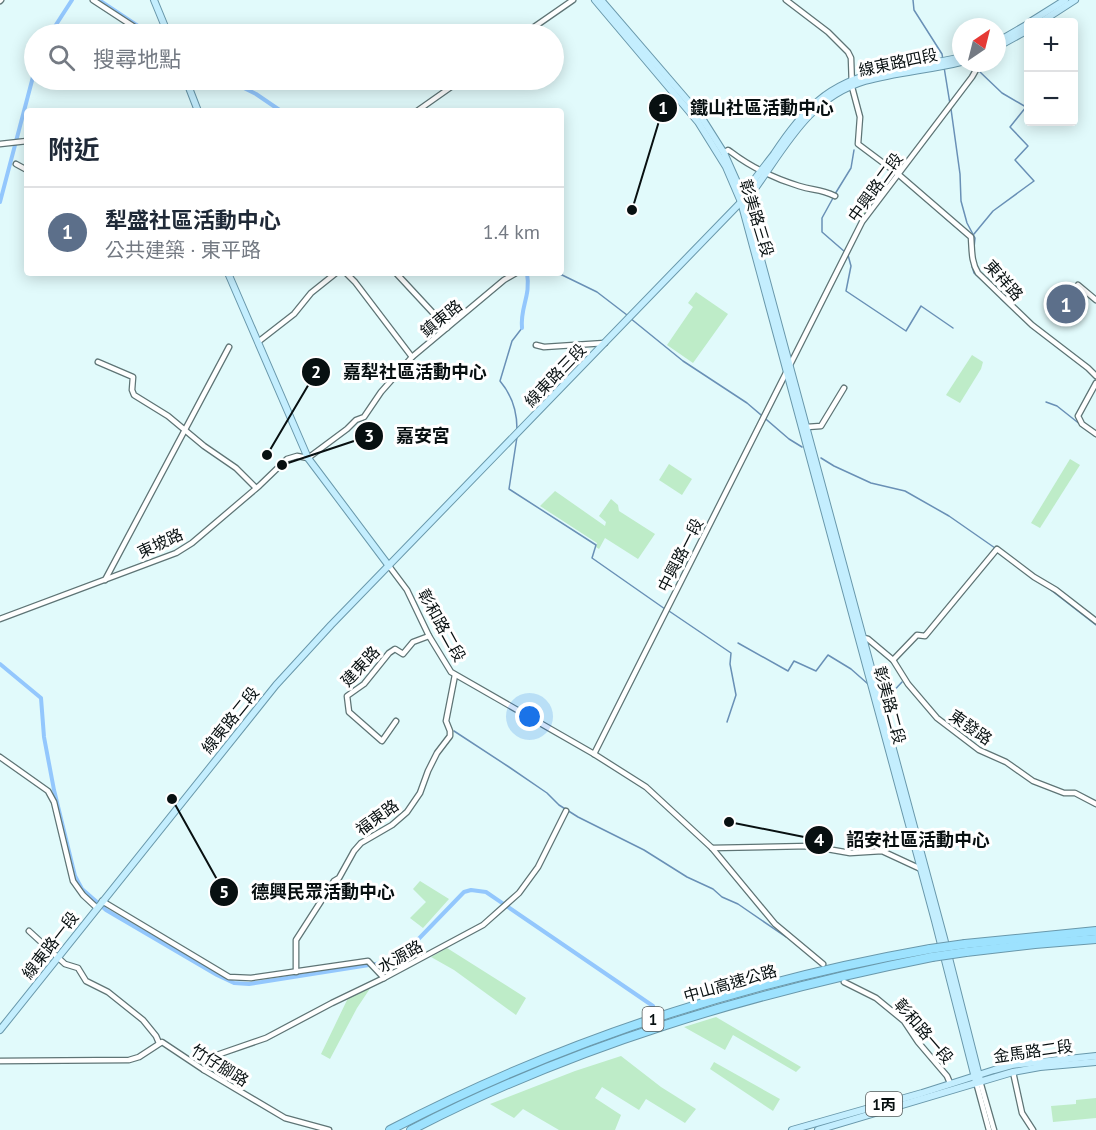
<!DOCTYPE html>
<html lang="zh-TW">
<meta charset="utf-8">
<style>
:root{--surface:#fff;--page:#f2f2f3;--text:#1f2937;--muted:#747a83;--line:#e0e1e3;--accent:#d93025}
body{margin:0;font-family:"PT Sans","Noto Sans TC",sans-serif;background:var(--page);color:var(--text)}
.controls{position:absolute;right:18px;top:18px;display:grid;overflow:hidden;border-radius:6px;box-shadow:0 3px 15px #0003}
.controls button{width:54px;height:54px;display:grid;place-items:center;padding:0;border:0;border-bottom:2px solid var(--line);background:var(--surface);color:var(--text);font:30px sans-serif}
.compass{position:absolute;left:952px;top:18px;width:54px;height:54px;border-radius:50%;background:var(--surface);box-shadow:0 3px 15px #0003;rotate:35deg}
.you{position:absolute;left:530px;top:717px;width:21px;height:21px;margin:-15px;border:4px solid #fff;border-radius:50%;background:#1a73e8;box-shadow:0 0 0 9px #1a73e833}
.badge{display:grid;place-items:center;width:39px;height:39px;border-radius:50%;background:var(--accent);color:#fff;font-size:20px;font-weight:700}
.pin{position:absolute;translate:-50% -50%;border:3px solid #fff;box-shadow:0 2px 6px #0006}
.list{margin:0;padding:0;list-style:none}
h2{display:flex;justify-content:space-between;align-items:center;height:78px;margin:0;padding:0 24px;font-size:26px}
h2 small{font-size:20px;font-weight:400;color:var(--muted)}
.list li{display:grid;grid-template-columns:39px 1fr auto;gap:18px;align-items:center;box-sizing:border-box;height:90px;padding:0 24px;border-top:2px solid var(--line)}
.list b{display:block;font-size:22px;white-space:nowrap}
.list p{margin:0;font-size:20px;white-space:nowrap;color:var(--muted)}
.list em{font-size:20px;font-style:normal;color:var(--muted)}
.icon{flex:none;width:33px;height:33px;fill:none;stroke:currentColor;stroke-width:2;stroke-linecap:round;stroke-linejoin:round}
.map{position:relative;flex:none;width:1096px;height:1130px;overflow:hidden}
.search{position:absolute;background:var(--surface);box-shadow:0 3px 15px #0003;left:24px;top:24px;width:540px;height:66px;display:flex;align-items:center;gap:15px;box-sizing:border-box;padding:0 21px;border-radius:33px;color:var(--muted);font-size:22px}
.panel{position:absolute;background:var(--surface);box-shadow:0 3px 15px #0003;left:24px;top:108px;width:540px;height:168px;border-radius:6px}
.map>svg:first-child{display:block}
</style>
<div class="map">
<svg width="1096" height="1130" viewBox="0 0 1096 1130">
<rect width="100%" height="100%" fill="#e1fafb"/>
<!-- green -->
<g fill="#beecc8">
<path d="M871,179l13,10 -22,29 -11,-8 18,-24 -2,-2z"/>
<path d="M696,292l32,22 -35,49 -26,-18 26,-38 -5,-4z"/>
<path d="M972,355l11,7 -2,7 -21,34 -14,-8z"/>
<path d="M1070,459l10,6 -40,63 -9,-5z"/>
<path d="M669,464l23,15 -10,16 -23,-15z"/>
<path d="M555,491l50,35 1,-4 -7,-6 12,-17 7,6 1,6 36,23 -17,25 -33,-21 -6,11 -3,-2 1,-4 -57,-37z"/>
<path d="M420,881l29,18 -26,29 -13,-10 16,-16 -13,-13z"/>
<path d="M447,948l79,50 -10,17 -62,-45 -23,-13z"/>
<path d="M373,984l-16,24 -27,51 -9,-5 28,-58z"/>
<path d="M716,1017l85,50 -5,5 -63,-37 -8,15 -41,-23z"/>
<path d="M621,1056l40,31 35,22 -11,14 -39,-24 -7,11 -37,-23 -7,11 26,17 -6,15h-56l-36,-21 -9,9 -24,-14 85,-33z"/>
<path d="M714,1062l66,37 -7,12 -63,-42z"/>
<path d="M1096,1098v20l-43,4 -2,-16 25,-2v-4z"/>
</g>
<g fill="none" stroke-linecap="round" stroke-linejoin="round">
<!-- stream -->
<g stroke="#6990b6" stroke-width="1.5">
<path d="M913,0l1,10 28,44 1,6"/>
<path d="M944,67l6,37"/>
<path d="M951,109l9,65 1,27 6,22 8,15 -1,10"/>
<path d="M835,194l16,-26 3,-18"/>
<path d="M833,198l-11,20v14l23,20"/>
<path d="M945,218l19,16"/>
<path d="M974,234l19,-23 41,-30 -19,-21 13,-14 -18,-19 16,-20 -24,-14 -22,-21"/>
<path d="M848,255l3,11 -5,25 60,40 15,-25 32,22"/>
<path d="M972,266l2,7 20,18"/>
<path d="M558,273l39,19 30,23"/>
<path d="M1001,299l12,11"/>
<path d="M630,318l53,43 64,42 42,36 13,8"/>
<path d="M1039,333l39,30"/>
<path d="M1046,402l11,4 24,19"/>
<path d="M517,429c0,-18 -6,-35 -17,-48l12,-40 10,-13"/>
<path d="M517,437l-8,52 87,56 -4,13 73,51"/>
<path d="M821,458l13,8 37,17 34,8 44,25 46,32"/>
<path d="M1047,587l49,38"/>
<path d="M669,611l62,42 -1,11 6,31 -9,27"/>
<path d="M738,643l50,28 6,-10 22,10 12,-16 23,14 17,15"/>
<path d="M881,695l7,2 14,-15"/>
<path d="M454,731l55,36 38,26 12,12 19,12 66,33 43,27 26,12 9,8 16,7 48,33"/>
</g>
<!-- canal -->
<g stroke="#93c7fd" stroke-width="4">
<path d="M99,0l51,34"/>
<path d="M50,34l22,-34"/>
<path d="M228,80l28,14 25,17"/>
<path d="M0,202l34,-129"/>
<path d="M522,328c-2,-22 9,-31 5,-55"/>
<path d="M0,664l41,34 3,39 10,53 21,86 7,13 24,21 111,65 17,8 15,1 139,-22 17,-9 59,-61 7,-2 15,2 167,114"/>
</g>
<!-- minor casing -->
<g stroke="#5e7475" stroke-width="7">
<g id="minor">
<path d="M93,0l52,34"/>
<path d="M786,0l42,32 20,20 3,6 1,29 8,30 -2,27 40,30 73,63c1,12 0,25 7,36l54,52 56,43 8,8"/>
<path d="M0,1l1,-1"/>
<path d="M524,34l49,-34"/>
<path d="M417,111l44,-31"/>
<path d="M0,144l27,-3"/>
<path d="M724,153l4,-3 3,2c21,16 42,26 68,34 15,5 20,2 36,10"/>
<path d="M16,164l11,6"/>
<path d="M346,273l9,9 57,75"/>
<path d="M396,273l51,55"/>
<path d="M1078,285l18,15"/>
<path d="M258,342l36,-28 17,-21 25,-20"/>
<path d="M536,345l8,2 61,-4"/>
<path d="M98,362l35,15 -1,13 2,5 34,21 36,30 32,22 20,20"/>
<path d="M1096,383l-18,33 4,8 14,10"/>
<path d="M807,427l14,-1 23,-38"/>
<path d="M389,566l18,24 22,46 22,36 143,82 52,33 66,61 63,76 48,40"/>
<path d="M105,580l124,-233"/>
<path d="M0,619l176,-66 16,-10 67,-57 28,-27 10,-3 11,2 39,-29 9,-9 8,-3 17,-25 31,-35 92,-77 12,-7"/>
<path d="M860,637l8,2 25,21 15,24 29,34 42,32 27,12 27,19 31,12h11l21,11"/>
<path d="M893,660l24,-25 8,1 72,-87 37,28 22,13 40,31"/>
<path d="M396,721l-14,20 -33,-29 -2,-16 17,-12 25,-31 6,-4 8,5 10,-12 16,-6"/>
<path d="M594,754l268,-532 110,-145 8,-14"/>
<path d="M0,757l48,34 6,11 19,79 10,14 14,13"/>
<path d="M712,848l98,-2 40,7 32,-2 41,19"/>
<path d="M102,901l127,76 22,1 117,-17 16,17"/>
<path d="M29,931l36,33 13,4 8,13 22,11 35,28 13,16 3,7"/>
<path d="M296,972v-32l38,-59 5,-3 15,-27 7,-8 31,-18 15,-13 13,-19 8,-22 9,-18 13,-17v-5l-4,-10 9,-46"/>
<path d="M844,982l32,16 28,23 14,21 29,34 3,7"/>
<path d="M0,1061l129,-1 10,-3 23,-15 42,28 81,48 44,12"/>
<path d="M204,1070l10,-14 52,-18 66,-35 52,-25 99,-53 36,-32 19,-26 28,-56"/>
<path d="M1013,1072l9,41 11,17"/>
<path d="M980,1081l14,49"/>
<path d="M976,1082l13,48"/>
</g>
</g>
<!-- major casing -->
<g stroke="#6998ab" stroke-width="8">
<g id="major">
<path d="M154,0l14,34"/>
<path d="M595,0l103,122 28,45 15,35 194,719 41,161"/>
<path d="M601,0l99,115 24,38 21,47 199,738 36,142"/>
<path d="M1030,22l35,-22"/>
<path d="M1041,22l34,-22"/>
<path d="M997,42l31,-18"/>
<path d="M997,47l31,-17"/>
<path d="M186,80l12,31"/>
<path d="M742,199c5,-12 23,-33 32,-45 28,-43 54,-71 106,-82 27,-6 54,-8 81,-15"/>
<path d="M228,273l80,185 81,108"/>
<path d="M0,1030l276,-345 55,-60 410,-423 8,-5c35,-47 57,-98 116,-116 32,-9 64,-11 96,-19"/>
<path d="M792,1130l130,-37 72,-23 18,-5 84,-9"/>
<path d="M818,1130l195,-58 27,-5 56,-5"/>
</g>
</g>
<!-- highway casing -->
<g stroke="#6998ab" stroke-width="10">
<g id="highway">
<path d="M965,944l131,-13"/>
<path d="M966,952l69,-8 61,-5"/>
<path d="M390,1130c169,-88 353,-148 540,-181"/>
<path d="M411,1130c164,-85 340,-137 521,-173"/>
</g>
</g>
<!-- minor -->
<use href="#minor" stroke="#fff" stroke-width="4.5"/>
<!-- major -->
<use href="#major" stroke="#c4eefe" stroke-width="6"/>
<!-- highway -->
<use href="#highway" stroke="#9de2fe" stroke-width="8"/>
<!-- highway-bridge casing -->
<g stroke="#6998ab" stroke-width="10" stroke-linecap="butt">
<g id="highway-bridge">
<path d="M930,949l35,-5"/>
<path d="M932,957l34,-5"/>
</g>
</g>
<!-- highway-bridge -->
<use href="#highway-bridge" stroke="#9de2fe" stroke-width="8"/>
</g>
<g text-anchor="middle" dominant-baseline="central" stroke-width="6" stroke-linejoin="round" paint-order="stroke">
<!-- shield labels -->
<g fill="#fff" stroke="#525858" stroke-width="1.5">
<rect x="642.5" y="1007" width="21" height="24" rx="4.5"/>
<rect x="866" y="1092" width="36" height="24" rx="4.5"/>
</g>
<g font-size="15" font-weight="bold" fill="#081011">
<text x="653" y="1019">1</text>
<text x="884" y="1104">1丙</text>
</g>
<!-- street labels -->
<g font-size="16" fill="#081011" stroke="#fff">
<text transform="translate(898 62) rotate(-12)">線東路四段</text>
<text transform="translate(875 187) rotate(-54)">中興路二段</text>
<text transform="translate(757 218) rotate(73)">彰美路三段</text>
<text transform="translate(1004 280) rotate(48)">東祥路</text>
<text transform="translate(441 318) rotate(-39)">鎮東路</text>
<text transform="translate(555 375) rotate(-46)">線東路三段</text>
<text transform="translate(160 543) rotate(-25)">東坡路</text>
<text transform="translate(680 555) rotate(-63)">中興路一段</text>
<text transform="translate(442 625) rotate(61)">彰和路二段</text>
<text transform="translate(360 666) rotate(-47)">建東路</text>
<text transform="translate(890 705) rotate(75)">彰美路二段</text>
<text transform="translate(230 720) rotate(-51)">線東路二段</text>
<text transform="translate(971 727) rotate(35)">東發路</text>
<text transform="translate(377 817) rotate(-36)">福東路</text>
<text transform="translate(50 945) rotate(-52)">線東路一段</text>
<text transform="translate(400 956) rotate(-29)">水源路</text>
<text transform="translate(730 983) rotate(-16)">中山高速公路</text>
<text transform="translate(924 1031) rotate(49)">彰和路一段</text>
<text transform="translate(1033 1051) rotate(-8)">金馬路二段</text>
<text transform="translate(220 1065) rotate(32)">竹仔腳路</text>
</g>
</g>
<!-- callouts -->
<path fill="none" stroke="#081011" stroke-width="2" d="M632 210L663 108M267 455L316 372M282 465L369 436M729 822L819 840M172 799L224 892"/>
<g fill="#081011" stroke="#fff" stroke-width="2">
<circle cx="632" cy="210" r="6"/>
<circle cx="267" cy="455" r="6"/>
<circle cx="282" cy="465" r="6"/>
<circle cx="729" cy="822" r="6"/>
<circle cx="172" cy="799" r="6"/>
<circle cx="663" cy="108" r="15"/>
<circle cx="316" cy="372" r="15"/>
<circle cx="369" cy="436" r="15"/>
<circle cx="819" cy="840" r="15"/>
<circle cx="224" cy="892" r="15"/>
</g>
<g font-size="18" text-anchor="middle" font-weight="bold" fill="#fff">
<text x="663" y="114">1</text>
<text x="316" y="378">2</text>
<text x="369" y="442">3</text>
<text x="819" y="846">4</text>
<text x="224" y="898">5</text>
</g>
<g font-size="18" text-anchor="middle" font-weight="bold" fill="#081011" stroke="#fff" stroke-width="6" stroke-linejoin="round" paint-order="stroke">
<text x="762" y="114">鐵山社區活動中心</text>
<text x="415" y="378">嘉犁社區活動中心</text>
<text x="423" y="442">嘉安宮</text>
<text x="918" y="846">詔安社區活動中心</text>
<text x="323" y="898">德興民眾活動中心</text>
</g>
</svg>
<div class="controls">
<button>+</button>
<button>−</button>
</div>
<svg class="compass" viewBox="-18 -18 36 36"><path d="M0-13l5 13h-10z" fill="#e53935"/><path d="M0 13l5-13h-10z" fill="#747a83"/></svg>
<div class="you"></div>
<div class="pin badge" style="left:1066px;top:304px;background:#5c6f8a">1</div>
<div class="search"><svg class="icon" aria-label="search" viewBox="0 0 24 24"><circle cx="10" cy="10" r="6"/><path d="M15 15l6 6"/></svg>搜尋地點</div>
<section class="panel">
<h2>附近<small></small></h2>
<ul class="list">
<li><span class="badge" style="background:#5c6f8a">1</span><div><b>犁盛社區活動中心</b><p>公共建築 · 東平路</p></div><em>1.4 km</em></li>
</ul>
</section>
</div>
